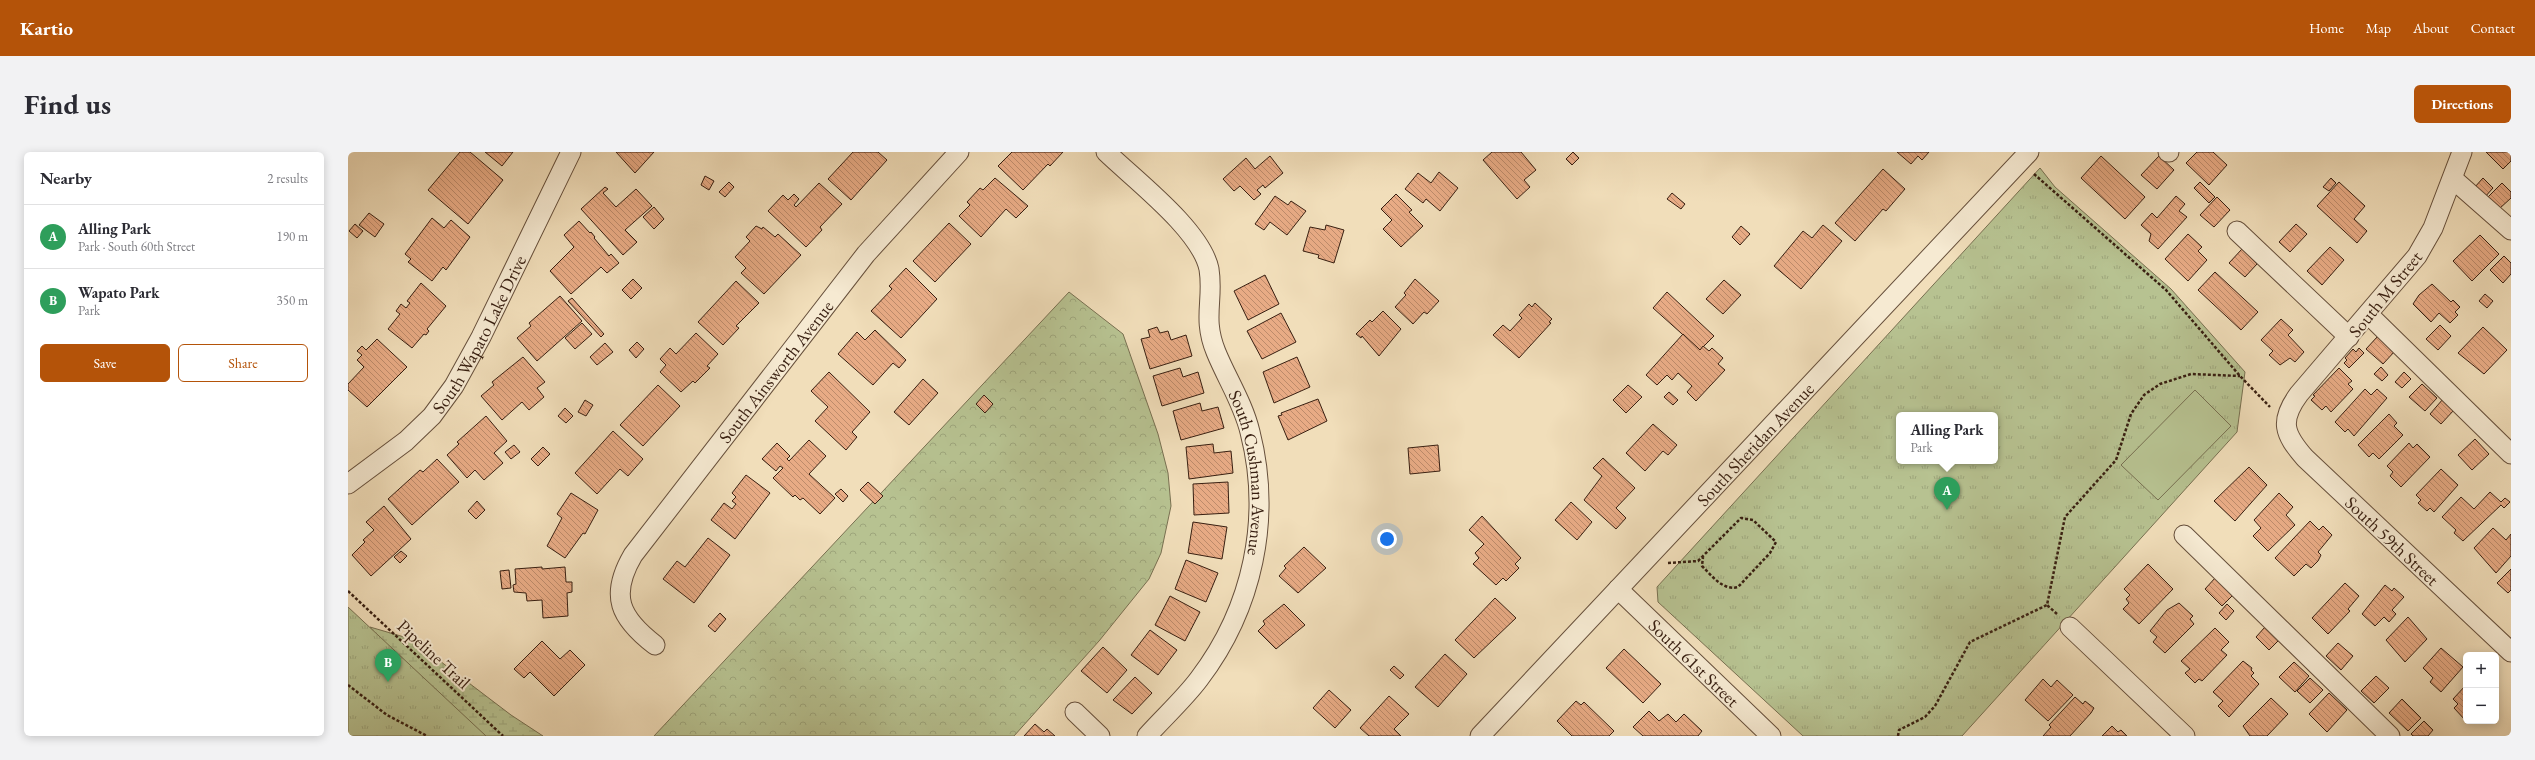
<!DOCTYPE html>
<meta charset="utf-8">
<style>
:root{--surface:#fff;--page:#f2f2f3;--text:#2b2b33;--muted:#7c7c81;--line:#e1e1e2;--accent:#b45309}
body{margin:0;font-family:"EB Garamond",serif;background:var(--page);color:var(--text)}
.controls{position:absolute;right:12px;bottom:12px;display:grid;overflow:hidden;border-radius:6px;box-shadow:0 2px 10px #0003}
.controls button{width:36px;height:36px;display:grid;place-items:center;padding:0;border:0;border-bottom:1px solid var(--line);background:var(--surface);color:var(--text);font:20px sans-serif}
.you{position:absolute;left:1039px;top:387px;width:14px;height:14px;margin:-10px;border:3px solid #fff;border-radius:50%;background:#1a73e8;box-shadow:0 0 0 6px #1a73e833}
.badge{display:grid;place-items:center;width:26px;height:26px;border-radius:50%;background:var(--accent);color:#fff;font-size:13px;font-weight:700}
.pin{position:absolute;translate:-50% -33px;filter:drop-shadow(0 1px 2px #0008)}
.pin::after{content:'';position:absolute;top:21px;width:14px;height:12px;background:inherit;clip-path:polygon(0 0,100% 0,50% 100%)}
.popup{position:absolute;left:1548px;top:260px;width:102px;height:52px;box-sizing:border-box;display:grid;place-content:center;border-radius:6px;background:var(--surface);filter:drop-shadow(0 1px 3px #0005);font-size:13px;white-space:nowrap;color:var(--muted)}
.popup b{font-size:15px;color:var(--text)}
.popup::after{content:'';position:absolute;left:50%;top:100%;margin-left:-8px;border:8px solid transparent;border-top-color:var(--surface)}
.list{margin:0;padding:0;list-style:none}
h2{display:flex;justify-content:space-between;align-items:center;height:52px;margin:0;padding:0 16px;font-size:17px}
h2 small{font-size:13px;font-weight:400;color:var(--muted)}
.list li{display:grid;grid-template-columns:26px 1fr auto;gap:12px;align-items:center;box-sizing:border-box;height:64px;padding:0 16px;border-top:1px solid var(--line)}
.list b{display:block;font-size:15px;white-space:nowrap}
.list p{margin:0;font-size:13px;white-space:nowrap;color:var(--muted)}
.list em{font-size:13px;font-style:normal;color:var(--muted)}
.actions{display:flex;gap:8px;padding:12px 16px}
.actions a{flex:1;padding:9px 0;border:1px solid var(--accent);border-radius:6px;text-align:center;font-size:14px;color:var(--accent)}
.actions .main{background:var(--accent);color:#fff}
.map{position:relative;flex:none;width:2163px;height:584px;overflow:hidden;border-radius:6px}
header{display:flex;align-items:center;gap:24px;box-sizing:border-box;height:56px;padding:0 20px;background:var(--accent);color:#fff}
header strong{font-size:19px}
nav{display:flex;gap:22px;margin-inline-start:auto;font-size:14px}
.intro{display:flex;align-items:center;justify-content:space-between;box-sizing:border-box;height:96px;padding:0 24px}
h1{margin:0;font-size:28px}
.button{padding:10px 18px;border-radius:6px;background:var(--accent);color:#fff;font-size:14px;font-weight:700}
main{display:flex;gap:24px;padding:0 24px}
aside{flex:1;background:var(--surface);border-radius:6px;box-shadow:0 2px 10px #0003}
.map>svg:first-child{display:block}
</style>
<header>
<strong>Kartio</strong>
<nav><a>Home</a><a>Map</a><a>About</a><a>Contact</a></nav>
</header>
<div class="intro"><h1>Find us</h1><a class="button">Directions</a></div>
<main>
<aside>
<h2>Nearby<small>2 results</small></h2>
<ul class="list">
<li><span class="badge" style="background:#2e9e5b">A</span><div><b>Alling Park</b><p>Park · South 60th Street</p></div><em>190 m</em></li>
<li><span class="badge" style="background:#2e9e5b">B</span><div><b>Wapato Park</b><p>Park</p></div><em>350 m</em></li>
</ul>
<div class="actions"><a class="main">Save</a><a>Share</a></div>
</aside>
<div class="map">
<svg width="2163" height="584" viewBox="0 0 2163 584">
<defs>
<pattern id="forest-crowns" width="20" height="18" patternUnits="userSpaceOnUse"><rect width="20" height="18" fill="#b7c291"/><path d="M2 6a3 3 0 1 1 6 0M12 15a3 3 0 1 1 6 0" fill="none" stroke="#9ea67c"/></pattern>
<pattern id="wetland-marsh" width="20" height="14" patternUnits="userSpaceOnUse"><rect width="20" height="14" fill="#b7c291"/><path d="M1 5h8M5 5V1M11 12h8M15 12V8" fill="none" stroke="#9ea67c"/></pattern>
<pattern id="park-tufts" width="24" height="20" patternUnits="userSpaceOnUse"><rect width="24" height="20" fill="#b7c291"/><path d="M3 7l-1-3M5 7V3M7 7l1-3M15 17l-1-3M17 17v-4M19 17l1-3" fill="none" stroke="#9ea67c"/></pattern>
<pattern id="building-back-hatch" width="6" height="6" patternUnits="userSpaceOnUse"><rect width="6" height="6" fill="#e8ab85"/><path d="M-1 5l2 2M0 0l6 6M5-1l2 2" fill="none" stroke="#bd8b6b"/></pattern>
</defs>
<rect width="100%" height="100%" fill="#f1deba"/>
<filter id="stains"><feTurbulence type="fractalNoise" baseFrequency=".005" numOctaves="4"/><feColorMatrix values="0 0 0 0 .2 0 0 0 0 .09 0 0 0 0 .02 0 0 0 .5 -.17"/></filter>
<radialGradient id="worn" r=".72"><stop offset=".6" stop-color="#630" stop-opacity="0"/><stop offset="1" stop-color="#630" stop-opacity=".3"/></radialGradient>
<!-- forest -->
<path fill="url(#forest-crowns)" stroke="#787051" d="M721,140l54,42 35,100 10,39 3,33 -10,47 -12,26 -50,62 -85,95h-360z"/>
<!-- wetland -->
<path fill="url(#wetland-marsh)" stroke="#787051" d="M22,475l41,12 100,76 32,21h-98z"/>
<!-- park -->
<g fill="url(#park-tufts)" stroke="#787051" fill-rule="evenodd">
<path d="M1692,16l15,19 116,102 74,83 -8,60 -275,304h-159l-145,-134 -1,-15zM1551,263h96v46h-96z"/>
<path d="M0,455l138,129h-138z"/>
</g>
<!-- pitch -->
<path fill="#b7c291" stroke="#787051" d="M1847,238l36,36 -73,74 -37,-35z"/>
<!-- building -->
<g fill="url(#building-back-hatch)" stroke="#381f11">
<path d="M112,0h10l33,28 -35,44 -40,-34z"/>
<path d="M137,0h28l-11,14z"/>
<path d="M268,0h38l-19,21z"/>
<path d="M505,0h25l9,8 -36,40 -23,-21z"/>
<path d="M664,0h51l-13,14 -2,-2 -25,26 -25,-24z"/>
<path d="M1144,0h29l15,18 -12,10 6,7 -13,12 -34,-39z"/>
<path d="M1225,0l6,6 -7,7 -6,-6z"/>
<path d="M1549,0h32l-7,8 -4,-4 -7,8z"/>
<path d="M1849,0h16l14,13 -18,20 -23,-22z"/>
<path d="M2138,0h25v9l-8,8z"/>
<path d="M922,4l13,17 -18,15 -2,-3 -6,5 4,4 -7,6 -14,-14 -6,5 -11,-12 23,-21 9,11z"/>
<path d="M1753,4l44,41 -20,22 -44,-41z"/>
<path d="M1811,4l15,14 -17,19 -16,-14z"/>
<path d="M1535,17l22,20 -19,22 -3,-2 -28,32 -20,-18z"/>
<path d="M1091,20l19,16 -18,23 -14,-12 -3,4 -18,-14 13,-16 13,10z"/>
<path d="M357,24l9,5 -5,9 -8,-5z"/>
<path d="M647,26l33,28 -12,12 -10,-9 -25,28 -22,-21 11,-11 -3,-3 13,-14 3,2z"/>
<path d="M1983,26l5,5 -7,8 -6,-4z"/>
<path d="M2135,26l10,10 -9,10 -10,-10z"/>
<path d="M381,30l5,5 -9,10 -6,-5z"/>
<path d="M1852,30l15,15 -6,6 -15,-15z"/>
<path d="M1991,30l26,24 -11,13 13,12 -10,12 -40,-37z"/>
<path d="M471,31l23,21 -22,23 2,3 -16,17 -38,-36 15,-16 5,5 6,-6 5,5 -5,6 2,2z"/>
<path d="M2154,31l9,9v6l-12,11 -12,-11z"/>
<path d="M257,35l3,2 -5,4 13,14 20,-18 16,17 -27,24 12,12 -14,13 -42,-46z"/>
<path d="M1324,41l13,11 -4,5 -14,-10z"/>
<path d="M1048,42l16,16 -3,2 14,14 -22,21 -18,-18 9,-9 -11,-11z"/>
<path d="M927,44l13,9 3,-4 15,10 -19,24 -17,-13 -6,8 -9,-6z"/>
<path d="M1828,44l9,8 -6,7 8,6 -29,32 -9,-8 2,-7 -10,-9 11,-12 5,5z"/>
<path d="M1869,45l13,13 -16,17 -14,-12z"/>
<path d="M306,55l10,12 -10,10 -11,-12z"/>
<path d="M21,61l15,11 -9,13 -16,-12z"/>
<path d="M84,66l12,10 7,-8 19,17 -24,33 -3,-3 -11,14 -24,-19 3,-3 -6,-5z"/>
<path d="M231,69l11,12 1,-1 4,5 -1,1 15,18 2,-2 8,9 -12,10 -6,-6 -30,27 -21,-23 24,-24 -10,-12z"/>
<path d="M601,71l22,21 -36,38 -22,-21z"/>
<path d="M7,72l8,7 -6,7 -8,-7z"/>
<path d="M1948,72l11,10 -17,18 -11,-10z"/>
<path d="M978,73l18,5 -10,33 -16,-5 1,-3 -16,-4 7,-24 15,3z"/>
<path d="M1475,73l19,16 -41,48 -27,-23 29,-35 9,7z"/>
<path d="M408,74l6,3 1,-2 12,10 3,-3 23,21 -37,39 -23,-21 5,-5 -11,-11 15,-16 -4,-4z"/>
<path d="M1393,74l9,8 -10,11 -8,-8z"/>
<path d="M1840,82l14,13 -4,4 9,9 -19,21 -23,-22z"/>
<path d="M2132,83l19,19 -27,27 -19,-20z"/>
<path d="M1982,95l14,13 -22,25 -15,-14z"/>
<path d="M1894,97l15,15 -12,13 -16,-14z"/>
<path d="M2156,104l7,7v11l-8,9 -13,-13z"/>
<path d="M558,116l31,31 -36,39 -30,-27 21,-22 -3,-3z"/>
<path d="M1867,120l43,40 -17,18 -43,-40z"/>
<path d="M917,123l14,29 -31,16 -14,-29z"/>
<path d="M285,127l9,9 -11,11 -9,-9z"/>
<path d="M1067,127l24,22 -12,13 -3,-2 -11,12 -18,-17 11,-12 -2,-2z"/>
<path d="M1376,128l17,15 -18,19 -17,-15z"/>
<path d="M388,129l23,22 -23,23 3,2 -16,17 -25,-23z"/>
<path d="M73,131l25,23 -19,23 2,2 -3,4 -2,-1 -12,14 -24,-19 12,-15 -4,-3 5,-7 5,4 4,-5 -3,-2z"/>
<path d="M2084,132l19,18 2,-2 7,7 -5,5 3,3 -8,8 -11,-10 -8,9 -18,-18 6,-9z"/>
<path d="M1319,140l47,44 -14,14 -47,-42z"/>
<path d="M2137,142l8,7 -6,7 -8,-7z"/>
<path d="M212,144l22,25 -45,40 -20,-23 14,-12 -2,-3z"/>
<path d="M224,146l32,36 -3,3 -33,-36z"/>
<path d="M1187,151l17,16 -3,3 2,1 -32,35 -26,-23 10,-10 7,6 12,-13 -3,-3 10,-11 3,3z"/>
<path d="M1035,159l18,18 -22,27 -17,-20 -1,2 -5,-4 14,-14 2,2z"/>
<path d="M933,161l15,29 -34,17 -15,-28z"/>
<path d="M1933,167l12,11 -5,5 16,17 -9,10 -5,-4 -10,7 -11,-10 4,-4 -12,-11z"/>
<path d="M234,171l10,11 -17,15 -10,-11z"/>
<path d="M2092,173l11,11 -13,14 -12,-11z"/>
<path d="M809,175l3,6 8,-2 3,9 15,-5 6,21 -42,13 -9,-30 9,-2 -2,-7z"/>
<path d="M2135,175l24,23 -23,24 -26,-21z"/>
<path d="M527,178l31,30 -7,8 -6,-5 -20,22 -35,-31 19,-22 8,8z"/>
<path d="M348,181l22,21 -11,12 3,2 -15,15 -2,-2 -12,11 -21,-20 6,-7 -6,-6 10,-11 6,6z"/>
<path d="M1335,182l17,16 3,-4 6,5 3,-3 11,10 -5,6 7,6 -29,31 -9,-9 5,-6 -14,-13 -6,7 -5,-5 -10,10 -11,-10z"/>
<path d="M2030,184l17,15 -12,13 -17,-15z"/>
<path d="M29,187l30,28 -40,40 -19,-17v-6l16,-17 -7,-7 5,-5 -5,-4 5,-5 4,4z"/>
<path d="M289,190l7,7 -8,9 -7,-8z"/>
<path d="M257,191l8,9 -16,13 -7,-8z"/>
<path d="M2011,196l5,5 -15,15 -5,-5 3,-3 -2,-2 8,-9 3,3z"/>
<path d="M175,205l22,25 -8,6 7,9 -15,13 -7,-8 -20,18 -21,-24 13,-11 -2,-3z"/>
<path d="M949,205l13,30 -36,16 -11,-31z"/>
<path d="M2033,215l7,8 -6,6 -8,-7z"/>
<path d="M832,216l3,9 15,-5 6,21 -42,13 -9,-30z"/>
<path d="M1991,216l13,13 -4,3 5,5 -22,23 -5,-6 -4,4 -11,-10 4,-4 -2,-1z"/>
<path d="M481,220l41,40 -18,20 5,5 -11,13 -31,-29 13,-14 -17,-16z"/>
<path d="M2056,220l7,7 -9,9 -7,-6z"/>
<path d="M575,227l15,14 -29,32 -15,-13z"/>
<path d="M2074,232l15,14 -12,13 -16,-14z"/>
<path d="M310,233l22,21 -37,40 -23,-21z"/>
<path d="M1280,233l14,12 -16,16 -13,-13z"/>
<path d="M2017,237l6,6 6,-6 10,9 -33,38 -6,-7 -3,3 -10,-10z"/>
<path d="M1321,240l9,8 -5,5 -9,-8z"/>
<path d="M636,243l9,9 -8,9 -9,-9z"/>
<path d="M970,247l9,22 -39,19 -10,-24 4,-1 -1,-2z"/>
<path d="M2095,247l11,11 -13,14 -11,-10z"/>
<path d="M237,248l8,5 -7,11 -8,-4z"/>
<path d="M852,251l2,8 16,-4 6,21 -43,12 -8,-29z"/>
<path d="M217,256l8,8 -7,7 -8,-7z"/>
<path d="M2041,262l8,9 -3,3 9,9 -24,24 -6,-6 -4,4 -11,-12z"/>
<path d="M138,264l21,25 -13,12 9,10 -19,17 -9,-10 -8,8 -20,-23 12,-11 -2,-2z"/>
<path d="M1305,272l24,21 -9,10 -5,-4 -18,20 -19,-18z"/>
<path d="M265,279l30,28 -15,17 -8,-7 -23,25 -22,-21z"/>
<path d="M2127,287l14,15 -17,16 -14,-15z"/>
<path d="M461,288l17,16 -17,18 26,24 -15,16 -17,-16 -3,2 -5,-5 -2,2 -20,-19 10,-10 -3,-2 -4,5 -14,-12 15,-16 13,13 -3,3 2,2z"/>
<path d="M2061,291l4,5 4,-4 13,13 -29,30 -11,-11 3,-4 -6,-6z"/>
<path d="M865,292l1,9 17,-2 2,22 -44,6 -3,-32z"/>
<path d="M166,293l6,7 -9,7 -6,-7z"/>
<path d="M1090,293l2,26 -30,3 -2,-26z"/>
<path d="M195,295l7,7 -12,12 -7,-7z"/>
<path d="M1255,306l32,30 -19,20 10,10 -10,11 -32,-29 18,-24 -9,-8z"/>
<path d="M89,307l22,23 -47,43 -24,-26 32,-29 3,2z"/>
<path d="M1901,315l18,18 -32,36 -21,-20z"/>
<path d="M2093,317l17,16 -24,27 -4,-4 -3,3 -9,-8 3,-3 -5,-5z"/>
<path d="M398,323l24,18 -35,46 -24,-19 13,-17 8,6 4,-5 -4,-3 4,-4 -4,-4z"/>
<path d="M520,330l15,14 -8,8 -15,-14z"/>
<path d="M880,330l1,31 -35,2 -1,-31z"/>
<path d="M493,337l7,7 -5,6 -8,-8z"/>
<path d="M2142,340l11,10 4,-4 5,4 -6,6 -3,-3 -38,36 -9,-8 2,-3 -14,-13 19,-20 13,12z"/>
<path d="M223,341l27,17 -13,24 -2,-1 -18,25 -18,-12 15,-28 -5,-4z"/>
<path d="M1931,341l14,14 -7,8 9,10 -27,26 -15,-15 8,-8 -7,-8z"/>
<path d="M129,349l8,9 -9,9 -8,-8z"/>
<path d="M1223,350l21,20 -15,18 -22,-20z"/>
<path d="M36,354l27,33 -40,37 -19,-21 13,-13 -2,-2 11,-10 -8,-8z"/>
<path d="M1134,364l39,42 -6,6 4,4 -13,13 -3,-3 -7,7 -23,-21 6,-6 -4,-5 9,-9 -15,-14z"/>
<path d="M1962,369l9,9 4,-4 9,9 -14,17 3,3 -3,6 -7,7 -5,-4 -12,12 -19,-18z"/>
<path d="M845,370l34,5 -5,32 -34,-6z"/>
<path d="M2145,376l13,12 5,-6v22l-15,17 -22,-25z"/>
<path d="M360,386l22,17 -36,48 -31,-24 14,-18 8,6z"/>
<path d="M956,395l22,21 -28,25 -19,-17 7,-8 -2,-2z"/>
<path d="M53,399l6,5 -7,7 -6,-6z"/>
<path d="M838,408l32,13 -12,29 -31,-13z"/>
<path d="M1800,412l25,25 -34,35 -16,-15 6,-6 -3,-4 4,-4 -6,-6z"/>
<path d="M194,415v2l23,-2 1,15h6v10l-5,1 1,23 -25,2 -1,-18 -15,1 -1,-8 -12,-1 -1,-7 3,-1 -1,-15z"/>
<path d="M2163,417v21l-3,3 -11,-10z"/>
<path d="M161,418l2,18 -9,1 -2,-18z"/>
<path d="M1868,425l18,17 -12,12 -17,-17z"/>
<path d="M1997,431l14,13 -11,13 2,2 -22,23 -16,-16z"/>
<path d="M2037,433l7,6 2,-3 10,9 -12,13 4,4 -7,8 -5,-5 -9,9 -13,-12z"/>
<path d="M822,444l30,16 -15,29 -30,-16z"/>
<path d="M1147,446l21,20 -42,40 -19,-18z"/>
<path d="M1831,451l14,13 -3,3 4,5 -29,29 -12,-11 4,-5 -7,-6 17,-21z"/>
<path d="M936,452l21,21 -29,24 -18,-18 7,-7 -2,-3z"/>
<path d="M1879,452l7,7 -8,9 -7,-7z"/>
<path d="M372,461l6,6 -11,13 -7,-6z"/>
<path d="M2060,465l19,22 -22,23 -19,-22z"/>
<path d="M1917,475l14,13 -10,10 -13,-13z"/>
<path d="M1867,476l14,14 -8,8 6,5 -25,26 -3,-2 -4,4 -10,-10 5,-4 -9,-8z"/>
<path d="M802,478l27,20 -19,25 -27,-20z"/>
<path d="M194,489l18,18 10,-9 15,15 -31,31 -24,-24 -6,6 -10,-9z"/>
<path d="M1990,491l15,13 -12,14 -15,-14z"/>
<path d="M755,495l24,23 -20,23 -26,-22z"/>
<path d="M2093,496l22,19 -22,25 -11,-10 3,-4 -10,-10z"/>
<path d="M1276,497l37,35 -18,19 -37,-35z"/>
<path d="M1097,502l22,20 -29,33 -23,-20z"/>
<path d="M1895,509l9,7 -1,2 3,3 -3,3 8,8 -30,33 -11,-11 5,-5 -10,-9z"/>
<path d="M1946,510l15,14 -14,16 -16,-15z"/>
<path d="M1046,514l10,9 -4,4 -10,-9z"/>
<path d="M2028,524l13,12 -15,15 -13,-12z"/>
<path d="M787,525l17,16 -20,21 -19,-14z"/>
<path d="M1962,526l13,12 -13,13 -13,-12z"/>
<path d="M1695,527l8,8 6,-7 16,15 -25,26 -23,-21z"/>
<path d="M2118,533v36l-12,-13 4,-4 -5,-5z"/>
<path d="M981,538l22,20 -16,18 -22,-20z"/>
<path d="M1981,541l18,17 -20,22 -18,-18z"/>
<path d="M1041,544l20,18 -15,15 7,7h-32l-9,-8z"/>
<path d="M1727,545l8,7 2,-3 9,7 -3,5 -21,23h-27l8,-9 -2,-2z"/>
<path d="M1923,546l17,16 -21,22h-17l-7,-10z"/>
<path d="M2054,547l19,19 -13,13 -19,-18z"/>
<path d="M1228,549l5,4 3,-3 30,29 -5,5h-37l-15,-15z"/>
<path d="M1301,559l10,10 9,-7 8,8 8,-8 18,17 -4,5h-55l-10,-9z"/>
<path d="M2076,569l9,9 -5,6h-15l-2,-2z"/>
<path d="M687,572l9,8 3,-3 8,7h-31z"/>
<path d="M1764,574l6,6 3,-2 6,6h-25z"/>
</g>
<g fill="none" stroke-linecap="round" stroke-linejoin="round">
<!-- minor casing -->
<g stroke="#664f3b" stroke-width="21">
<g id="minor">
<path id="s1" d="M758,0c29,28 95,78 103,117 5,31 -7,49 7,83 11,27 27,51 34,80 22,86 3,176 -51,247 -15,20 -35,38 -52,57"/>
<path d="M1820,0h1"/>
<path id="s2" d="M2114,0l-29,76 -16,28 -118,138c-20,27 -15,40 6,64l206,194"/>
<path d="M2105,27l58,51"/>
<path d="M1889,79l112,106"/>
<path d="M2021,163l142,139"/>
<path id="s3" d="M0,332l58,-43 26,-25 22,-30 27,-49 90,-185"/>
<path d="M1836,383l206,201"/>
<path id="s4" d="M1270,437l153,147"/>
<path d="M1722,475l115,109"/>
<path id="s5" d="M307,493c-35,-27 -46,-49 -22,-90l233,-301 93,-102"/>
<path d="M727,560l25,24"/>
<path id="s6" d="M1132,584l549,-584"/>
</g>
</g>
<!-- path -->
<g stroke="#381f11" stroke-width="2.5" stroke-dasharray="3 2" stroke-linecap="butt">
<path d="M1686,22l132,116 74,86 30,31"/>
<path d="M1320,411l30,-2 43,-43 12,2 23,22 -6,11 -32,34c-15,4 -26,-11 -36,-21l1,-9"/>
<path d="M0,439l155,145"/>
<path d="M1709,462l-10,-9 18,-88 51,-57 15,-46 13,-19 16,-11 31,-10 49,2"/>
<path d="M0,533l39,30 40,21"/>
<path d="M1550,584l1,-6 26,-13 10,-11 35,-64 77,-37"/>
</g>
<!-- minor -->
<use href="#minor" stroke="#f6ead2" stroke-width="19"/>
</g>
<g text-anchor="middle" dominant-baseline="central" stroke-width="4" stroke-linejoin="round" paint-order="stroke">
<!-- street labels -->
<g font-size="18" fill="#381f11" stroke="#f6ead2">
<text transform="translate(2037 142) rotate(-51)">South M Street</text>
<text stroke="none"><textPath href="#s3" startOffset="203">South Wapato Lake Drive</textPath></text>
<text stroke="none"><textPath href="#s5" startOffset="338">South Ainsworth Avenue</textPath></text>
<text stroke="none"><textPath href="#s6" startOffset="401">South Sheridan Avenue</textPath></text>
<text stroke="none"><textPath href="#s1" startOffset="369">South Cushman Avenue</textPath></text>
<text stroke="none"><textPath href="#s2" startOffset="488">South 59th Street</textPath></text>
<text transform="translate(86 502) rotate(43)">Pipeline Trail</text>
<text stroke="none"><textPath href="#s4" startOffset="106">South 61st Street</textPath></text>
</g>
</g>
<rect width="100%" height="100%" filter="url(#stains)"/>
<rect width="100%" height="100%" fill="url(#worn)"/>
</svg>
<div class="controls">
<button>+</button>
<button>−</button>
</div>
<div class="you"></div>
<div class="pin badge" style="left:1599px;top:358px;background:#2e9e5b">A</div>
<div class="popup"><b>Alling Park</b>Park</div>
<div class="pin badge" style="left:40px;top:530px;background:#2e9e5b">B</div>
</div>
</main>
